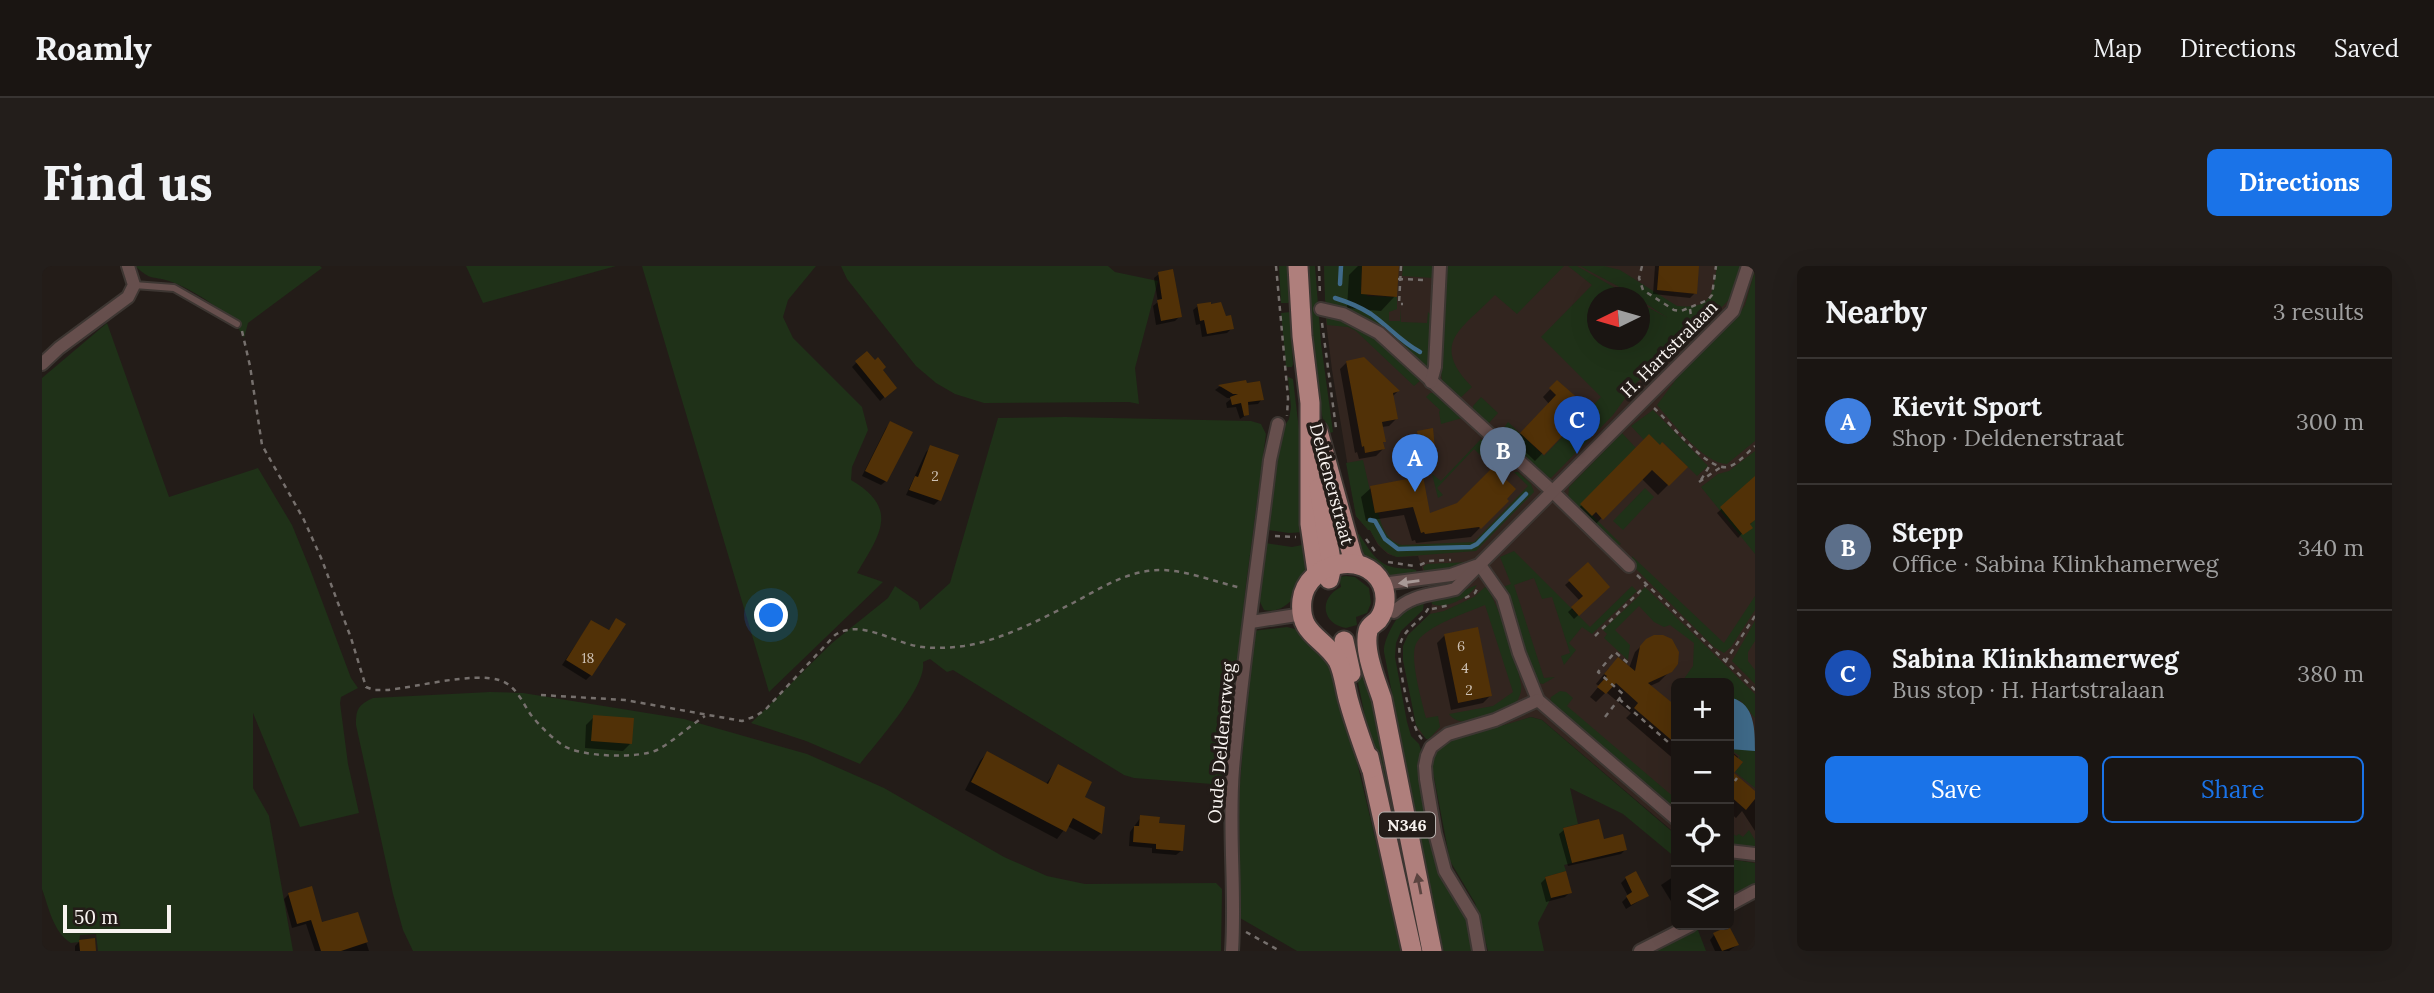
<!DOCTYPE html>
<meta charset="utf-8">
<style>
:root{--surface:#1a1512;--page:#231e1b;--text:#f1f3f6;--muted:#9f9f9f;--line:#383432;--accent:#1a73e8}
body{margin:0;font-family:Lora,serif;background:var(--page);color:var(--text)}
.controls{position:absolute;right:21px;bottom:21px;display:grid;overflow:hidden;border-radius:10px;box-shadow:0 7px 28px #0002}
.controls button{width:63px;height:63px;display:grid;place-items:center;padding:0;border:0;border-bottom:2px solid var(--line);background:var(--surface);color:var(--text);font:35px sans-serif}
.compass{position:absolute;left:1545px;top:21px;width:63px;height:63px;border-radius:50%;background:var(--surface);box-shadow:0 7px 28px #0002;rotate:265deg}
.scale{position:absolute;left:21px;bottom:18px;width:108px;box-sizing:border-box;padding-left:7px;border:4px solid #f8f3f0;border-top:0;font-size:19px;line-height:24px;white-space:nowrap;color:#f8f3f0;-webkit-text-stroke:5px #231c18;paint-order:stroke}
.you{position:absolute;left:730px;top:350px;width:24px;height:24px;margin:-18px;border:5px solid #fff;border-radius:50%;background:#1a73e8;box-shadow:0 0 0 10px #1a73e833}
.badge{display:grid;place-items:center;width:46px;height:46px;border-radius:50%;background:var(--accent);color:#fff;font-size:23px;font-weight:700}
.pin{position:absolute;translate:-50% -58px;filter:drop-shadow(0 2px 4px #0008)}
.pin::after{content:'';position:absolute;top:37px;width:24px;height:21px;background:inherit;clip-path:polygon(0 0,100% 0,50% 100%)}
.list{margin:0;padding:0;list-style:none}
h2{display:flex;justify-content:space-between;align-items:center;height:91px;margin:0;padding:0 28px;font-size:30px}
h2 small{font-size:23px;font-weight:400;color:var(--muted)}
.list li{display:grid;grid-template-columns:46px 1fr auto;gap:21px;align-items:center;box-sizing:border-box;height:126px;padding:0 28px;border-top:2px solid var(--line)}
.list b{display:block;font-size:26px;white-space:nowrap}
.list p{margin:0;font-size:23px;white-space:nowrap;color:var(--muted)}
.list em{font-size:23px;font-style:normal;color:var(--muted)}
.actions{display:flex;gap:14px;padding:21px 28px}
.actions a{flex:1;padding:16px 0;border:2px solid var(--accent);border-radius:10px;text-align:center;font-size:24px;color:var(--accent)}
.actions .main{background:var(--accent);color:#fff}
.icon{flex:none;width:38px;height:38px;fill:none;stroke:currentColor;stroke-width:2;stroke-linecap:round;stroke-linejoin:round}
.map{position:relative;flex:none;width:1713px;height:685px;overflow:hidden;border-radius:10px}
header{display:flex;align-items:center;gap:42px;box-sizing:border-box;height:98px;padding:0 35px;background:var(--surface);border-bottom:2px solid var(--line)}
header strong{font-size:33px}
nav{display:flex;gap:38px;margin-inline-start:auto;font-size:24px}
.intro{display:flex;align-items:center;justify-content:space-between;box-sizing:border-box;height:168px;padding:0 42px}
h1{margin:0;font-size:49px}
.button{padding:18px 32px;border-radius:10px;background:var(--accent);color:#fff;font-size:24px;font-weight:700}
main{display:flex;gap:42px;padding:0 42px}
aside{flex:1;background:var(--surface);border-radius:10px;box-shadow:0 7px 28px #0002}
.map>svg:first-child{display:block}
</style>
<header>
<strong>Roamly</strong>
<nav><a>Map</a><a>Directions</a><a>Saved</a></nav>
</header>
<div class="intro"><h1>Find us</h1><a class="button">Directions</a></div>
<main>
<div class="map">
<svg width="1713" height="685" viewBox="0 0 1713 685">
<rect width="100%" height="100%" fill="#231c18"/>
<!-- built -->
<path fill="#32251f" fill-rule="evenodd" d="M1282,0h431v597l-26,-4v-176h-53v151l-134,-114 -11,-3 -94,31 -19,-17 -15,-71v-13l5,-12 22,-21 2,-10 -3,-15 -11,-33 -21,1 -9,-3 -10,-9 -8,-15h-2l-12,-14 -24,-146 -6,-49zM1556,32h42v42h-42z"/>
<!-- green -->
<g fill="#1f3118">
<path d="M93,0h185l2,2 -74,55 -4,15c-10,-23 -51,-49 -75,-57 -19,-6 -16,1 -34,-15z"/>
<path d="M424,0h150l-133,37z"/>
<path d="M600,0h174l-28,34 -5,17 10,21 69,69 6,23 -16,37 -1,13c49,29 29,54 6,93l26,9 -114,110z"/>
<path d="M799,0h267l7,6 43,9 -23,87 4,36 -10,-2 -145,1 -29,-9 -19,-11 -20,-17 -69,-87z"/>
<path d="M1237,0h10l1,35 -2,2h-7z"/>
<path d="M1264,0h9l6,77 12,89 -7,2c-13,-56 -16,-111 -20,-168z"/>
<path d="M1282,0h38l-1,26 6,1v3l30,1v12l-8,3v9h11v-13l1,14 26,1 1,-11 4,4 -3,54 -3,1 -99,-65 -2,-6z"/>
<path d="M1361,0h31v12l-32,-2z"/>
<path d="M1404,0h118l-47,48 -22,-19c-33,34 -66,48 -23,92l-13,12 -17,-19 -1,-7z"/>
<path d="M1526,0h9l54,31 -33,1v42h42v-37l28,15 -28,-18v-2l-60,-32h24l16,4 57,36c36,3 35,-11 40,-40h25c-11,42 -18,41 -54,61l-2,3 5,4 -24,25 -30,23 -24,33 -62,63 -8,-2 -43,-39v-4l8,-11 36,34 57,-59 -60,-60 51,-52z"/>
<path d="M1713,4v171l-28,23c-23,0 -54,-41 -70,-59l23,-31 58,-58 7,-11z"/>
<path d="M1248,46l3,52 -1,3h-6l-5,-54z"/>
<path d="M1284,48l38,12 58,53 -8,7 -58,-55 -8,-4 -21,-2z"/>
<path d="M65,57l62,174 89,-29 34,57 18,44 41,109 7,10 -17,9 -1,6 8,61 11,49 -59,14 -47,-114v75l16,28 24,135h-195l-2,-17 -16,1 -1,7 -8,1c-18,-11 -22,-35 -29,-54v-511z"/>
<path d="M1246,111l5,2 9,76 3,77 -16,1 -21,-3 10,-94 11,-17 2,-12z"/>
<path d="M1388,127h7l25,25 -21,6 -2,-12 1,-2 -14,-13z"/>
<path d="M1439,131l17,16 -9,10h-4l-12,-12v-5z"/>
<path d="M1611,144l55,56 -11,10 -34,-34 -3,3 -16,-5 -13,-14z"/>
<path d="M1023,151l186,4 10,3 5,10 -20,151 -21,200 -91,-7 -10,-3 -171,-105 -6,2 -17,-13 -7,3c4,25 -47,81 -63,102l-54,-23 -55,-18 81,-80 56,-45 7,-12 23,16 2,8 30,-27 48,-165z"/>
<path d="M1580,167l14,15 -55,56 40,40 -6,2 -47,-45 1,-14z"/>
<path d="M1439,173l9,9 -8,9 -8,-8 -37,39 6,7 -5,3 -6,-24 9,7z"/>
<path d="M1713,185v103l-54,-67 17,-13 11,-3z"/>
<path d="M1321,194l12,53 3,-1c4,15 8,29 24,33l72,-3 54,-56 -14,-14h4l13,12 3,8 -58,59 -79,6c-15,-5 -20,-14 -27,-27h-2l-12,-14 -10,-53z"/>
<path d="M1603,222l9,9 -31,33 -10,-9z"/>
<path d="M1317,268c10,15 18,32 39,34 6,1 12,0 18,2l2,6 -28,3 -26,-17 -13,-26z"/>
<path d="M1223,277l27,4 15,-3c2,7 5,16 3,22 -6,20 -22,50 -46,44l-6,-12z"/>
<path d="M1472,285l76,76 42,-41 5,5 -45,43 -10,-7 -13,16 7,7 -12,15 -3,-9 9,-3 -18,-56 -10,2 -8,-21 -20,7 30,93 11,-1 -12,7 -8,-2 -32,-95 8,-3 -11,-27z"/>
<path d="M1590,290l92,87 31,-47v14l-24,37 -7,6 -10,-6 -82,-82z"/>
<path d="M1427,296l-8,5 -36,6 -2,-6 4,-3z"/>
<path d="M1304,310l9,1 14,11 2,15 -4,10 -11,4 1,8 -11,3c-24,-4 -28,-30 -5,-41l-2,-10z"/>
<path d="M1435,319c-7,12 -31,25 -45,19l-1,-4 19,-4z"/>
<path d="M1443,321c11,7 34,82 36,97 1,6 -1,11 -3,16 -14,14 -55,33 -69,14l44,-8 20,-14 -28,-87c-19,8 -57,20 -68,37 -9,12 5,60 9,76l12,-2 2,11 -11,12h-3l-10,-14 -13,-65v-14l5,-11 22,-21 14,-3 30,-14z"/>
<path d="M1603,321l110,107v24l-14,-17 -12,-1v-17h-48l12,-17 1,-23 -24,-18 -6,2 -10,-5 -15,-16 -24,24 15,15 -2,15 -24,-22 3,-4 -4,-4 37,-35 -1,-2z"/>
<path d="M1382,336l-1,8 -22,21 -5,12 -1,14 12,65 4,14 8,8 2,6 -1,26 45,136 7,39h-28l-4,-10 -56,-289c-1,-12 13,-38 24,-45 4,-3 11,-4 16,-5z"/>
<path d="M1713,355v20l-7,11v9l7,9v14l-23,-23z"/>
<path d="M1245,361l12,3 36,40 67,281h-105l-57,-33 -1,-123 13,-164z"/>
<path d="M1324,401l57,284h-4l-45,-191 -19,-92z"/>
<path d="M1518,425l6,1 7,6 -6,8 109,93v5l-3,-2 -6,3 -117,-102 1,-6z"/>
<path d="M448,426l33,1 161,26 123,35 77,34 120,69 43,19 38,8 131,-1 6,6 -1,62h-808l-10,-21 -10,-36 -37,-169c0,-16 2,-20 17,-27z"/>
<path d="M1489,451l11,3 134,115v23l-53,-44 -53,-26 8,36 -15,4 9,35 -8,2 2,6 -21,6 6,21 -13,25 6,28h-56l-13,-48 -25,-42 -18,-94 2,-15 23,-18 47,-9z"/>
<path d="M1698,482l15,3v37l-20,-16 8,-10 -5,-3 2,-3 -11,-7z"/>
<path d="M1707,564l6,10v11l-26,-6 1,-14 6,5 3,-2 4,3z"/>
<path d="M1687,593l26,4v21l-26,12z"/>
<path d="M1654,659l10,26h-48l4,-8z"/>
</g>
<!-- water -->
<path fill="#3f6a89" d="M1690,432c23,6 23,32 23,53l-26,-2v-7l3,-4 -3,-3v-35z"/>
<!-- shadow -->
<g fill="#0007">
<path d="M1316,0h39l-2,30 -14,15 -34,-3 2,-33z"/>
<path d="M1613,0h42l-2,27 -5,5 -37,-4z"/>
<path d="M1117,8l21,42 -5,5 -19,4 -3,-19 5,-4 -4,-24z"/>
<path d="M1156,40l34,22 -5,5 -25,4 -2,-13 -4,1 -3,-15z"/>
<path d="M1305,96l51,29 -6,6 4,22 -7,7 -7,1 2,14 -2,3 1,5 -7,7 -17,3 -2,-7 -2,1 -15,-84z"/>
<path d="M814,97l25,7 9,22 -10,9 -28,-34z"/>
<path d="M1203,116l17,17 -4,5 -11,1 1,9 -8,5 -4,-12 -9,1 -1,-5 6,-5h-5l-12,-8 4,-3z"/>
<path d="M1515,116l29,26 -51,53 -21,-20 35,-37 -6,-7z"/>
<path d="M848,157l-4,58 -5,4 -19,-9 24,-48z"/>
<path d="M1376,167l15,16 -4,4 -14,3 -2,-19z"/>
<path d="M1607,171l37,30 -28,28 -17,-17 -49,50 -20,-13z"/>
<path d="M889,181l26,9 -18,44 -5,5 -28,-10 20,-43z"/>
<path d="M1380,212l6,38 76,-17 2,2 -35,36 -55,6 -1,-3 -3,1 -8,-26 -38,6 -5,-24 10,-9z"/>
<path d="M1713,213v40l-17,19 -21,-25z"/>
<path d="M1546,299l20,22 -34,32 -6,-7 12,-11 -15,-16z"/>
<path d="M574,355l-25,54 -5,5 -24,-15 29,-43 17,9z"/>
<path d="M1403,369l45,61 -7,7 -32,7 -14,-67z"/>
<path d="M1603,376l24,30 -10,10 -9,4 26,22v53l-50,-43 5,-5 -25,-21 -10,10 -6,-5 9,-11 -3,-2 13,-16h20l6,-16z"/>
<path d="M552,451l36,27 -7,7 -38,-3 1,-23z"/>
<path d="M1687,483l9,8 -7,16 24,21v37l-13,-20 -6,7 -7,-6z"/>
<path d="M945,487l59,31 13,-18 23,31 19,36 -7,7 -27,-14 -10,13 -92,-49 15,-29z"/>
<path d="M1099,551l16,8 24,26 -5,4 -24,-2v-5l-23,-2 1,-14z"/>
<path d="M1522,564l39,12 22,8 -4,4 -53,12 -9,-32z"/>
<path d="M1634,609v30l-2,1 -13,-21z"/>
<path d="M1504,612l24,14 -5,5 -19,5 -5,-19z"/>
<path d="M1584,612l21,18 -21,13 -4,-7 6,-6 -7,-13z"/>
<path d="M247,628l32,30 36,-10 12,37h-54l-9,-27 -14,4 -8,-29z"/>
<path d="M1672,669l23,10 -8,6h-14l-5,-11z"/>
<path d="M38,675l14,10h-19v-5z"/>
</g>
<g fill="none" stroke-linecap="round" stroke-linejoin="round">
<!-- stream -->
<g stroke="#3f6a89" stroke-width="4.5">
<path d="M1298,18l1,-18"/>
<path d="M1293,32c13,4 25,9 36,16 17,12 30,28 49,38"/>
<path d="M1328,254l5,1 10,18 13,10 73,-2 6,-3 49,-50"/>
</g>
</g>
<!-- building -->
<g fill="#513107">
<path d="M1320,0h37l-2,31 -36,-3z"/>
<path d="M1617,0h40l-2,28 -40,-4z"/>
<path d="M1131,3l9,48 -21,4 -4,-21 5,-1 -4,-27z"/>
<path d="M1169,36v2l10,-2 5,14 5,-1 3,14 -27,5 -3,-14 -4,1 -3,-17z"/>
<path d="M825,85l8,9 3,-3 8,10 -3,3 14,18 -12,10 -30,-37z"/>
<path d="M1322,91l36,34 -7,2 5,26 -16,3 4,20h-3l2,7 -20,4 -1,-7 -2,1 -16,-86z"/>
<path d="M1204,114l1,3 13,-2 4,19 -16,2 1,13 -5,1 -3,-13 -9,2 -2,-8 8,-3h-5l-15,-9z"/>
<path d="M1515,114l32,28 -45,47 -24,-22 36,-38 -7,-7z"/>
<path d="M848,155l23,11 -26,50 -22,-11z"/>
<path d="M1391,162l2,21 -16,3 -2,-21z"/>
<path d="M1607,168l11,11 2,-3 26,25 -19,19 -17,-16 -49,50 -7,-8 -4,4 -12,-12z"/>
<path d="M888,179l29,10 -18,46 -32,-11 6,-14 3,1z"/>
<path d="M1451,201l23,22 -9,10 2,2 -28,28 -2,-2 -54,7 -1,-2 -3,1 -8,-26 -38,6 -5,-27 53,-10 7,37 27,-10z"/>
<path d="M1713,210v44l-5,4 3,4 -10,7 -23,-28z"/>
<path d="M1546,296l22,25 -31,29 -8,-9 12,-11 -15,-16z"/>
<path d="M574,352l10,6 -34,52 -26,-16 25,-40 18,10z"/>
<path d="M1436,361l14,69 -34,7 -14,-69z"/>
<path d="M1612,369h9l9,4 7,13 -1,12 -6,8 -24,11 28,23v38l-42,-36 4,-5 -22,-20 -10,11 -9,-7 10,-11 -3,-2 14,-17 17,14 5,-25 6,-7z"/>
<path d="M551,449l41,3 -2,26 -41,-3z"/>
<path d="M945,485l61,33 10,-20 34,18 -7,15 20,10 -3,27 -29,-16 -7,14 -95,-50z"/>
<path d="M1687,485l14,11 -9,11 21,18v8l-9,11 -17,-15z"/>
<path d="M1098,549l20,2 -1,6 26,2 -2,26 -27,-2v-5l-23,-2 1,-16h5z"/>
<path d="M1557,553l5,20 19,-5 4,16 -55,13 -9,-35z"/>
<path d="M1524,605l6,22 -21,5 -6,-21z"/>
<path d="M1594,605l13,25 -18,9 -5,-9 6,-4 -7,-15z"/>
<path d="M270,620l10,36 36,-10 10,30 -27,9h-20l-10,-31 -14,4 -9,-31z"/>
<path d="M1687,660l10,19 -17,6 -9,-18z"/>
<path d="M53,672l1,13h-16l-1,-11z"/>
</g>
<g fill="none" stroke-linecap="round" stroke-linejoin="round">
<!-- lane casing -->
<g stroke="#3d3632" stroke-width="10">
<path id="lane" d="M92,19l40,3 63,36"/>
</g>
<!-- street casing -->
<g stroke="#3d3632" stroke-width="16">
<g id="street">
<path d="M1279,43l22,5 36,19 173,158 77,75"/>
<path d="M0,98l17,-16 69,-51 6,-12 -6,-19"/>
<path d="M1389,116l4,-15 5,-101"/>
<path d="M1438,299l23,33 16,55 19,47 138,119"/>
<path d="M1340,318l69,-9 25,-9"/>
<path d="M1352,346c17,-18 39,-17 61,-23l278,-278 15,-45"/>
<path d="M1209,356l52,-8"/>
<path d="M1687,585l26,3"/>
<path d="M1687,639l26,-14"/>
<path d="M1190,685c4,-61 -4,-121 1,-182 9,-103 25,-206 37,-309l8,-36"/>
<path d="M1437,685l-6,-34 -28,-46 -10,-38 -9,-54 -1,-13 2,-10 4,-9 17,-13 47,-14 43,-20"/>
<path d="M1598,685l51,-26"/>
</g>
</g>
<!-- primary casing -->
<g stroke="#3d3632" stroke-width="23">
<g id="primary">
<path d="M1256,0l4,70 8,67v121l7,48"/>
<path d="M1276,165l34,124 4,9"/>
<path d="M1277,222l13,78 -3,13"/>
<path d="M1302,375l7,32"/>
<path d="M1327,491l43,194"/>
<path d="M1329,502c-8,-22 -16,-44 -22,-66 -4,-13 -5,-29 -11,-41 -14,-24 -40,-26 -36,-61 5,-38 63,-51 80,-16 5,11 4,26 -4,36 -4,4 -9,6 -10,11 -5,19 8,50 14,68l50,252"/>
</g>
</g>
<!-- path -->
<g stroke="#76706d" stroke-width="2.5" stroke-dasharray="5 5" stroke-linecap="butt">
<path d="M1234,0l12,132 -1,18"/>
<path d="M1277,0l1,30"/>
<path d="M1359,0l-2,38h4"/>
<path d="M1600,0l-3,12 4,12 31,20 7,1 27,-11 4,-5 4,-29"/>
<path d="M1356,13l28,1"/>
<path d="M1648,43l3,21"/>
<path d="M1280,57l14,105"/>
<path d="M200,65l8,35 12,79 42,75 18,40 29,78 15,49 8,3h13c30,-3 86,-18 112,-10 17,5 23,22 32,35 8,10 20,22 31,30 18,12 75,14 95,5 17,-9 32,-24 48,-34"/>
<path d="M1612,142c16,14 52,63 74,59 10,-3 19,-14 27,-21"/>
<path d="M1659,214l9,-15"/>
<path d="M1657,216l22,-15"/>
<path d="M1233,270l21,1"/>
<path d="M1324,273l11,15"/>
<path d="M1346,296l27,4"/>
<path d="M1378,299l9,-4 22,-1"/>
<path d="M1595,309l118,115"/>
<path d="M1423,332l10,-5 3,-6"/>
<path d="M1390,343l18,-4"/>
<path d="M1553,370l51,-51"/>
<path d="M1683,396l30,-46"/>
<path d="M499,429l84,5 117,21 14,-5 10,-7 69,-74c24,-16 56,6 81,11 16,3 32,2 48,0 38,-6 75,-26 109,-43 28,-15 57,-34 90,-33 25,1 53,12 78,18"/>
<path d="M1577,433l57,50"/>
<path d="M1563,451l18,-23 -25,-22 17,-20 13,11"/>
<path d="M1380,473c-11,-10 -26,-79 -22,-94 4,-18 22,-23 29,-38"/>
<path d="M1687,523l8,-11"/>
<path d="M1204,666l34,19"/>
</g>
<!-- lane -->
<use href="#lane" stroke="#664f4d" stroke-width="6"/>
<!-- street -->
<use href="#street" stroke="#664f4d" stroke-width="12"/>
<!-- primary -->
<use href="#primary" stroke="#af7f7c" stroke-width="19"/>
</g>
<!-- one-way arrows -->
<defs><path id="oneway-solid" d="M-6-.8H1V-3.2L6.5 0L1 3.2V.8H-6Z" transform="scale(1.75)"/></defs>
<use fill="#a89996" href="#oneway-solid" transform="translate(1367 316) rotate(172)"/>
<use fill="#5b4440" href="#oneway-solid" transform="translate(1377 618) rotate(-101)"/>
<g text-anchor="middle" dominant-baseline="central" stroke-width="7" stroke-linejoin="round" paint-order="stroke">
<!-- number labels -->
<g font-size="14" fill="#cec2b6">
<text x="893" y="210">2</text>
<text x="1419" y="380">6</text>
<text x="546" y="392">18</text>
<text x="1423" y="402">4</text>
<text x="1427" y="424">2</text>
</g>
<!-- shield labels -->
<rect fill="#231c18" stroke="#b8b2af" stroke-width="2" x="1337" y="546.5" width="56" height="25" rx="5"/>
<g font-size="16" font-weight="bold" fill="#f8f3f0">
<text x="1365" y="559">N346</text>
</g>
<!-- street labels -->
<g font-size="18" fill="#f8f3f0" stroke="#231c18">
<text transform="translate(1627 83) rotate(-45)">H. Hartstralaan</text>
<text transform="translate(1290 218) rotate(75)">Deldenerstraat</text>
<text transform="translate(1179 477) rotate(-85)">Oude Deldenerweg</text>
</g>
</g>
</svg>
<div class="controls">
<button>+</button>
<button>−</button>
<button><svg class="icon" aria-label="locate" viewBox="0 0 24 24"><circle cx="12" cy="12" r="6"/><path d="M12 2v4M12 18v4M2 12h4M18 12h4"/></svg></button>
<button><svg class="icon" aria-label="layers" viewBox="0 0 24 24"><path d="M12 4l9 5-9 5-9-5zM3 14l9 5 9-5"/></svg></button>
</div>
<svg class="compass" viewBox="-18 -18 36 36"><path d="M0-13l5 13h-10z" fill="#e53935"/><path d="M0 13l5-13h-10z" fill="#9f9f9f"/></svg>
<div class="scale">50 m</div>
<div class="you"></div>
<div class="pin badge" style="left:1373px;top:226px;background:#3f7fe0">A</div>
<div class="pin badge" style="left:1461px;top:219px;background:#5c6f8a">B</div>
<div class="pin badge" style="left:1535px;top:188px;background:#1a4fb4">C</div>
</div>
<aside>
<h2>Nearby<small>3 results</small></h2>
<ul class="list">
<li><span class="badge" style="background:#3f7fe0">A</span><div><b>Kievit Sport</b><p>Shop · Deldenerstraat</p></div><em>300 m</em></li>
<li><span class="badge" style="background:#5c6f8a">B</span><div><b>Stepp</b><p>Office · Sabina Klinkhamerweg</p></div><em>340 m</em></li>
<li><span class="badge" style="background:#1a4fb4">C</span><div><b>Sabina Klinkhamerweg</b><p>Bus stop · H. Hartstralaan</p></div><em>380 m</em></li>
</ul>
<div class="actions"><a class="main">Save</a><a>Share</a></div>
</aside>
</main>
